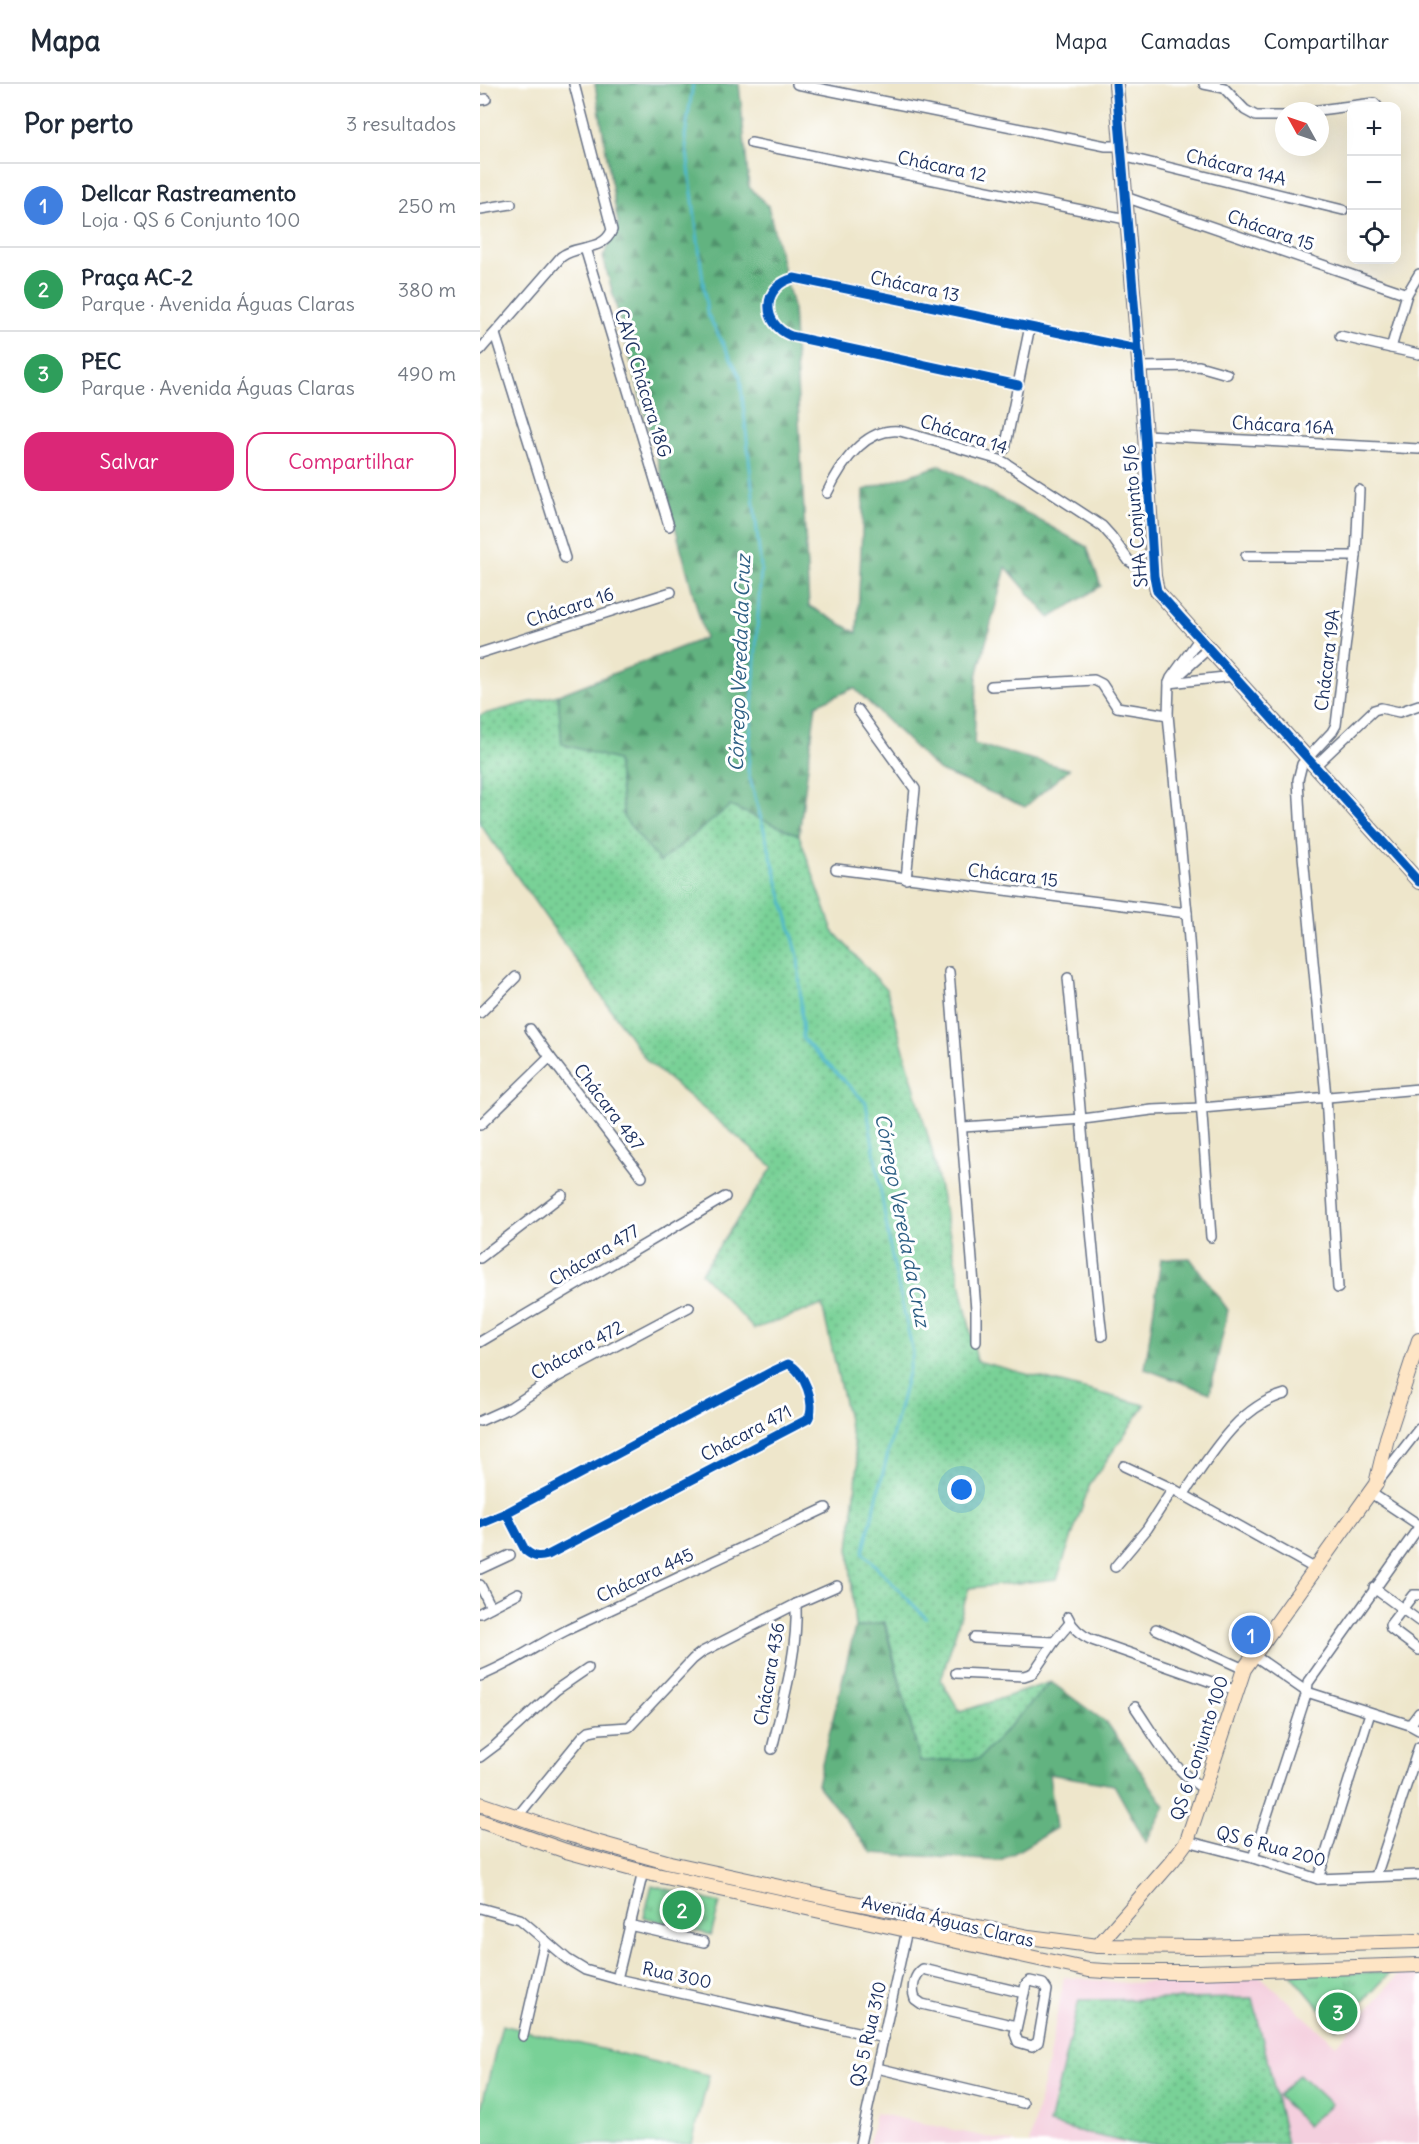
<!DOCTYPE html>
<html lang="pt">
<meta charset="utf-8">
<style>
:root{--surface:#fff;--page:#f6f6f7;--text:#1f2937;--muted:#747a83;--line:#e0e1e3;--accent:#db2777}
body{margin:0;font-family:Delius,sans-serif;background:var(--page);color:var(--text)}
.controls{position:absolute;right:18px;top:18px;display:grid;overflow:hidden;border-radius:12px;box-shadow:0 6px 24px #0002}
.controls button{width:54px;height:54px;display:grid;place-items:center;padding:0;border:0;border-bottom:2px solid var(--line);background:var(--surface);color:var(--text);font:30px sans-serif}
.compass{position:absolute;left:795px;top:18px;width:54px;height:54px;border-radius:50%;background:var(--surface);box-shadow:0 6px 24px #0002;rotate:310deg}
.you{position:absolute;left:482px;top:1406px;width:21px;height:21px;margin:-15px;border:4px solid #fff;border-radius:50%;background:#1a73e8;box-shadow:0 0 0 9px #1a73e833}
.badge{display:grid;place-items:center;width:39px;height:39px;border-radius:50%;background:var(--accent);color:#fff;font-size:20px;font-weight:700}
.pin{position:absolute;translate:-50% -50%;border:3px solid #fff;box-shadow:0 2px 6px #0006}
.list{margin:0;padding:0;list-style:none}
h2{display:flex;justify-content:space-between;align-items:center;height:78px;margin:0;padding:0 24px;font-size:26px}
h2 small{font-size:20px;font-weight:400;color:var(--muted)}
.list li{display:grid;grid-template-columns:39px 1fr auto;gap:18px;align-items:center;box-sizing:border-box;height:84px;padding:0 24px;border-top:2px solid var(--line)}
.list b{display:block;font-size:22px;white-space:nowrap}
.list p{margin:0;font-size:20px;white-space:nowrap;color:var(--muted)}
.list em{font-size:20px;font-style:normal;color:var(--muted)}
.actions{display:flex;gap:12px;padding:18px 24px}
.actions a{flex:1;padding:14px 0;border:2px solid var(--accent);border-radius:18px;text-align:center;font-size:21px;color:var(--accent)}
.actions .main{background:var(--accent);color:#fff}
.icon{flex:none;width:33px;height:33px;fill:none;stroke:currentColor;stroke-width:2;stroke-linecap:round;stroke-linejoin:round}
.map{position:relative;flex:none;width:939px;height:2060px;overflow:hidden}
header{display:flex;align-items:center;gap:36px;box-sizing:border-box;height:84px;padding:0 30px;background:var(--surface);border-bottom:2px solid var(--line)}
header strong{font-size:28px}
nav{display:flex;gap:33px;margin-inline-start:auto;font-size:21px}
main{display:flex}
aside{flex:1;background:var(--surface)}
.map>svg:first-child{display:block}
</style>
<header>
<strong>Mapa</strong>
<nav><a>Mapa</a><a>Camadas</a><a>Compartilhar</a></nav>
</header>
<main>
<aside>
<h2>Por perto<small>3 resultados</small></h2>
<ul class="list">
<li><span class="badge" style="background:#3f7fe0">1</span><div><b>Dellcar Rastreamento</b><p>Loja · QS 6 Conjunto 100</p></div><em>250 m</em></li>
<li><span class="badge" style="background:#2e9e5b">2</span><div><b>Praça AC-2</b><p>Parque · Avenida Águas Claras</p></div><em>380 m</em></li>
<li><span class="badge" style="background:#2e9e5b">3</span><div><b>PEC</b><p>Parque · Avenida Águas Claras</p></div><em>490 m</em></li>
</ul>
<div class="actions"><a class="main">Salvar</a><a>Compartilhar</a></div>
</aside>
<div class="map">
<svg width="939" height="2060" viewBox="0 0 939 2060">
<defs>
<pattern id="grass-dots" width="8" height="8" patternUnits="userSpaceOnUse" patternTransform="scale(1.5)"><rect width="8" height="8" fill="#79d197"/><path d="M2 2h.1M6 6h.1" fill="none" stroke="#62aa7e" stroke-width="1.8" stroke-linecap="round"/></pattern>
<pattern id="forest-firs" width="22" height="20" patternUnits="userSpaceOnUse" patternTransform="scale(1.5)"><rect width="22" height="20" fill="#62b380"/><path d="M5 1l3.5 6h-7zM16 11l3.5 6h-7z" fill="#50926c"/></pattern>
<pattern id="park-tufts" width="24" height="20" patternUnits="userSpaceOnUse" patternTransform="scale(1.5)"><rect width="24" height="20" fill="#79d197"/><path d="M3 7l-1-3M5 7V3M7 7l1-3M15 17l-1-3M17 17v-4M19 17l1-3" fill="none" stroke="#62aa7e"/></pattern>
</defs>
<rect width="100%" height="100%" fill="#fff"/>
<filter id="ink" filterUnits="userSpaceOnUse"><feTurbulence type="fractalNoise" baseFrequency=".0167" numOctaves="2"/><feDisplacementMap in="SourceGraphic" scale="12" xChannelSelector="R" yChannelSelector="G"/><feConvolveMatrix kernelMatrix="1 2 1 2 8 2 1 2 1" color-interpolation-filters="sRGB"/></filter>
<filter id="wash" filterUnits="userSpaceOnUse"><feTurbulence type="fractalNoise" baseFrequency=".008" numOctaves="4" result="noise"/><feDisplacementMap in="SourceGraphic" scale="24" xChannelSelector="R" yChannelSelector="G"/><feGaussianBlur stdDeviation="1.35" result="paint"/><feColorMatrix in="noise" values="0 0 0 0 0 0 0 0 0 0 0 0 0 0 0 0 0 1.4 0 .05"/><feComposite in="paint" operator="in"/></filter>
<g filter="url(#wash)">
<rect width="100%" height="100%" fill="#eee6cb"/>
<!-- built -->
<g fill="#f4cfde">
<path d="M922,1887h17v173h-390l19,-82 16,-85 63,6 133,-7 76,69z"/>
<path d="M395,2029l144,31h-150z"/>
</g>
<!-- grass -->
<g fill="url(#grass-dots)" stroke="#4a807a" stroke-width="1.5">
<path d="M78,611l4,49 55,16 7,58 106,-12 69,29 34,96 54,59 44,157 46,214 168,44 -55,79 -33,95 -88,9 -28,92 19,32 91,-30 -72,77 -59,2 -35,-139 -30,6 -6,-78 9,-86 -36,-159 -68,24 -53,-56 72,-106 -126,-106 -167,-237v-109z"/>
<path d="M773,1914l34,146h-155l-83,-20 30,-124z"/>
</g>
<!-- forest -->
<g fill="url(#forest-firs)" stroke="#3e716f" stroke-width="1.5">
<path d="M115,0h144l10,103 19,19 25,101 16,299 48,27 7,-143 77,-25 146,82 14,39 -51,32 -44,-51 -29,109 -3,68 95,25 -44,38 -87,-37 -84,-82 -38,17 -17,130 -69,-29 -70,56 -36,-44 -7,-58 -55,-16 -4,-49 147,-57 -102,-381 15,-33z"/>
<path d="M710,1174l38,52 -18,83 -65,-24 16,-110z"/>
<path d="M404,1538l36,139 59,-2 72,-77 57,42 57,82 -19,36 -32,-57 -65,-11 7,54 -55,33 -129,-8 -55,-69 38,-156z"/>
</g>
<!-- park -->
<g fill="url(#park-tufts)" stroke="#4a807a" stroke-width="1.5">
<path d="M172,1801l68,18 -9,32 -67,-18z"/>
<path d="M911,1888l-54,57 -46,-55z"/>
</g>
<!-- garden -->
<g fill="#79d197" stroke="#4a807a" stroke-width="1.5">
<path d="M22,1941l207,50 -17,69h-212v-32z"/>
<path d="M819,1990l32,30 -24,22 -29,-30z"/>
</g>
<g fill="none" stroke-linecap="round" stroke-linejoin="round">
<!-- stream -->
<path stroke="#4eb8cb" stroke-width="3" d="M213,0l-8,52 22,177 33,63 21,192 -13,203 50,185 5,83 63,64 25,149 22,101 -50,200 63,65"/>
</g>
</g>
<g filter="url(#ink)">
<g fill="none" stroke-linecap="round" stroke-linejoin="round">
<!-- street casing -->
<g stroke="#656f84" stroke-width="12">
<g id="street">
<path d="M317,0l309,62h15"/>
<path d="M724,0l20,4 21,22 11,6h28"/>
<path d="M0,16l6,-1"/>
<path d="M831,27l63,-8 3,3"/>
<path d="M271,59l375,76"/>
<path d="M642,72l221,54"/>
<path d="M645,113l282,97 12,-20"/>
<path d="M0,125l31,-5"/>
<path d="M105,164l84,278"/>
<path d="M15,250l70,224"/>
<path d="M860,252l51,12 16,-54"/>
<path d="M911,264l28,6"/>
<path d="M0,266l81,-93c16,-13 42,-5 51,-27l-38,-146"/>
<path d="M659,283l60,-1 28,8"/>
<path d="M538,301l-227,-49c-30,-12 -30,-50 3,-58l343,71"/>
<path d="M665,351l274,14"/>
<path d="M525,365l25,-123"/>
<path d="M347,409c13,-27 37,-66 73,-62l100,29 7,4 95,62 9,10 18,25 25,15"/>
<path d="M766,472h110"/>
<path d="M720,554l-29,40 -2,5 -1,32 19,198 24,324"/>
<path d="M0,569l191,-61"/>
<path d="M696,594l33,-30"/>
<path d="M689,599l65,-7"/>
<path d="M511,602l103,-6 8,4 15,23 51,8"/>
<path d="M378,626l57,79 -9,90"/>
<path d="M835,682l59,-56 7,-2 18,4 20,-7"/>
<path d="M356,785l351,44"/>
<path d="M469,888l27,338v32"/>
<path d="M588,894c12,119 20,239 34,358"/>
<path d="M0,929l36,-36"/>
<path d="M50,945l20,28"/>
<path d="M0,1041l70,-68 92,120"/>
<path d="M483,1043l120,-8 69,-9 50,-2 217,-19"/>
<path d="M0,1174l82,-63"/>
<path d="M858,1204l-12,-191 -25,-262 -3,-55 4,-16 30,-32 4,-7 20,-169 3,-66"/>
<path d="M0,1258l245,-145"/>
<path d="M0,1337l31,-14 46,-30 132,-70"/>
<path d="M644,1382l49,23 143,80"/>
<path d="M900,1395l39,-50"/>
<path d="M891,1409l48,32"/>
<path d="M703,1411c27,-38 54,-88 102,-101"/>
<path d="M0,1440l26,-11 265,-141 17,-8c16,6 29,41 20,55l-260,136c-10,3 -15,2 -23,-5l-19,-37"/>
<path d="M635,1483l32,-38 26,-40"/>
<path d="M0,1485l30,-14"/>
<path d="M0,1501l11,22"/>
<path d="M894,1504l45,33"/>
<path d="M939,1511h-6l-23,30 1,4 28,21"/>
<path d="M0,1529l38,-20"/>
<path d="M588,1533c4,11 13,18 24,23l145,51"/>
<path d="M676,1545l88,40"/>
<path d="M494,1554l80,4"/>
<path d="M775,1572l52,36 103,33"/>
<path d="M476,1589l68,3 9,-3 21,-31 16,-19"/>
<path d="M0,1592c31,-12 57,-31 87,-46l259,-122"/>
<path d="M655,1623c20,29 38,65 71,83"/>
<path d="M939,1629l-9,12 9,5"/>
<path d="M292,1665c11,-47 26,-96 24,-145"/>
<path d="M0,1673l16,-12 60,-55 32,-22"/>
<path d="M37,1733l66,-81 6,-5 10,-2 30,-2 64,-68 9,-7 94,-48 41,-18"/>
<path d="M707,1757l66,17 65,21 101,-4"/>
<path d="M773,1774l54,-166 1,-9 111,-156"/>
<path d="M896,1792l43,-129"/>
<path d="M838,1795l52,-166"/>
<path d="M0,1824l40,11 47,40 18,11 32,9 267,59"/>
<path d="M149,1841l75,17"/>
<path d="M137,1895l26,-107"/>
<path d="M550,1897l13,3 4,6 -9,52 -6,4 -14,-4 -3,-8 11,-50z"/>
<path d="M536,1942l-94,-22 -7,-5c-4,-11 -1,-24 8,-30l101,24"/>
<path d="M43,1952l22,-96"/>
<path d="M397,1984l146,35"/>
<path d="M380,2060l47,-214"/>
</g>
</g>
<!-- secondary casing -->
<g stroke="#656f84" stroke-width="16">
<g id="secondary">
<path d="M636,0l29,351 9,141 3,15 262,291"/>
<path d="M0,1720l91,31 99,28 169,37 190,37 69,9 102,1 219,-6"/>
<path d="M0,1737l86,30 77,21 446,98 31,2h77l222,-7"/>
<path d="M618,1862l75,-86 14,-19 57,-172 132,-185 11,-46 32,-98"/>
</g>
</g>
<!-- street -->
<use href="#street" stroke="#fff" stroke-width="9"/>
<!-- secondary -->
<use href="#secondary" stroke="#fee5c5" stroke-width="14"/>
<!-- cycleway casing -->
<g stroke="#fff" stroke-width="13">
<g id="cycleway">
<path d="M636,0l29,351 9,141 3,15 262,291"/>
<path d="M538,301l-227,-49c-30,-12 -30,-50 3,-58l343,71"/>
<path d="M0,1440l26,-11 265,-141 17,-8c16,6 29,41 20,55l-260,136c-10,3 -15,2 -23,-5l-19,-37"/>
</g>
</g>
<!-- cycleway -->
<use href="#cycleway" stroke="#0057b8" stroke-width="9"/>
</g>
</g>
<g text-anchor="middle" dominant-baseline="central" stroke-width="6" stroke-linejoin="round" paint-order="stroke">
<!-- street labels -->
<g font-size="18" fill="#1b2f5e" stroke="#fff">
<text transform="translate(462 82) rotate(12)">Chácara 12</text>
<text transform="translate(756 83) rotate(14)">Chácara 14A</text>
<text transform="translate(791 146) rotate(19)">Chácara 15</text>
<text transform="translate(435 202) rotate(12)">Chácara 13</text>
<text transform="translate(163 299) rotate(73)">CAVC Chácara 18G</text>
<text transform="translate(803 341) rotate(3)">Chácara 16A</text>
<text transform="translate(484 350) rotate(18)">Chácara 14</text>
<text transform="translate(655 432) rotate(-95)">SHA Conjunto 5/6</text>
<text transform="translate(90 523) rotate(-18)">Chácara 16</text>
<text transform="translate(847 576) rotate(-83)">Chácara 19A</text>
<text transform="translate(533 791) rotate(7)">Chácara 15</text>
<text transform="translate(129 1023) rotate(53)">Chácara 487</text>
<text transform="translate(114 1171) rotate(-31)">Chácara 477</text>
<text transform="translate(97 1266) rotate(-29)">Chácara 472</text>
<text transform="translate(266 1349) rotate(-28)">Chácara 471</text>
<text transform="translate(165 1491) rotate(-25)">Chácara 445</text>
<text transform="translate(289 1590) rotate(-80)">Chácara 436</text>
<text transform="translate(719 1664) rotate(-72)">QS 6 Conjunto 100</text>
<text transform="translate(791 1762) rotate(15)">QS 6 Rua 200</text>
<text transform="translate(468 1837) rotate(13)">Avenida Águas Claras</text>
<text transform="translate(197 1891) rotate(12)">Rua 300</text>
<text transform="translate(388 1950) rotate(-77)">QS 5 Rua 310</text>
</g>
<!-- water labels -->
<g font-size="20" font-style="italic" fill="#2d5f84" stroke="#fff">
<text transform="translate(259 579) rotate(-88)">Córrego Vereda da Cruz</text>
<text transform="translate(423 1136) rotate(79)">Córrego Vereda da Cruz</text>
</g>
</g>
</svg>
<div class="controls">
<button>+</button>
<button>−</button>
<button><svg class="icon" aria-label="locate" viewBox="0 0 24 24"><circle cx="12" cy="12" r="6"/><path d="M12 2v4M12 18v4M2 12h4M18 12h4"/></svg></button>
</div>
<svg class="compass" viewBox="-18 -18 36 36"><path d="M0-13l5 13h-10z" fill="#e53935"/><path d="M0 13l5-13h-10z" fill="#747a83"/></svg>
<div class="you"></div>
<div class="pin badge" style="left:771px;top:1551px;background:#3f7fe0">1</div>
<div class="pin badge" style="left:202px;top:1826px;background:#2e9e5b">2</div>
<div class="pin badge" style="left:858px;top:1928px;background:#2e9e5b">3</div>
</div>
</main>
